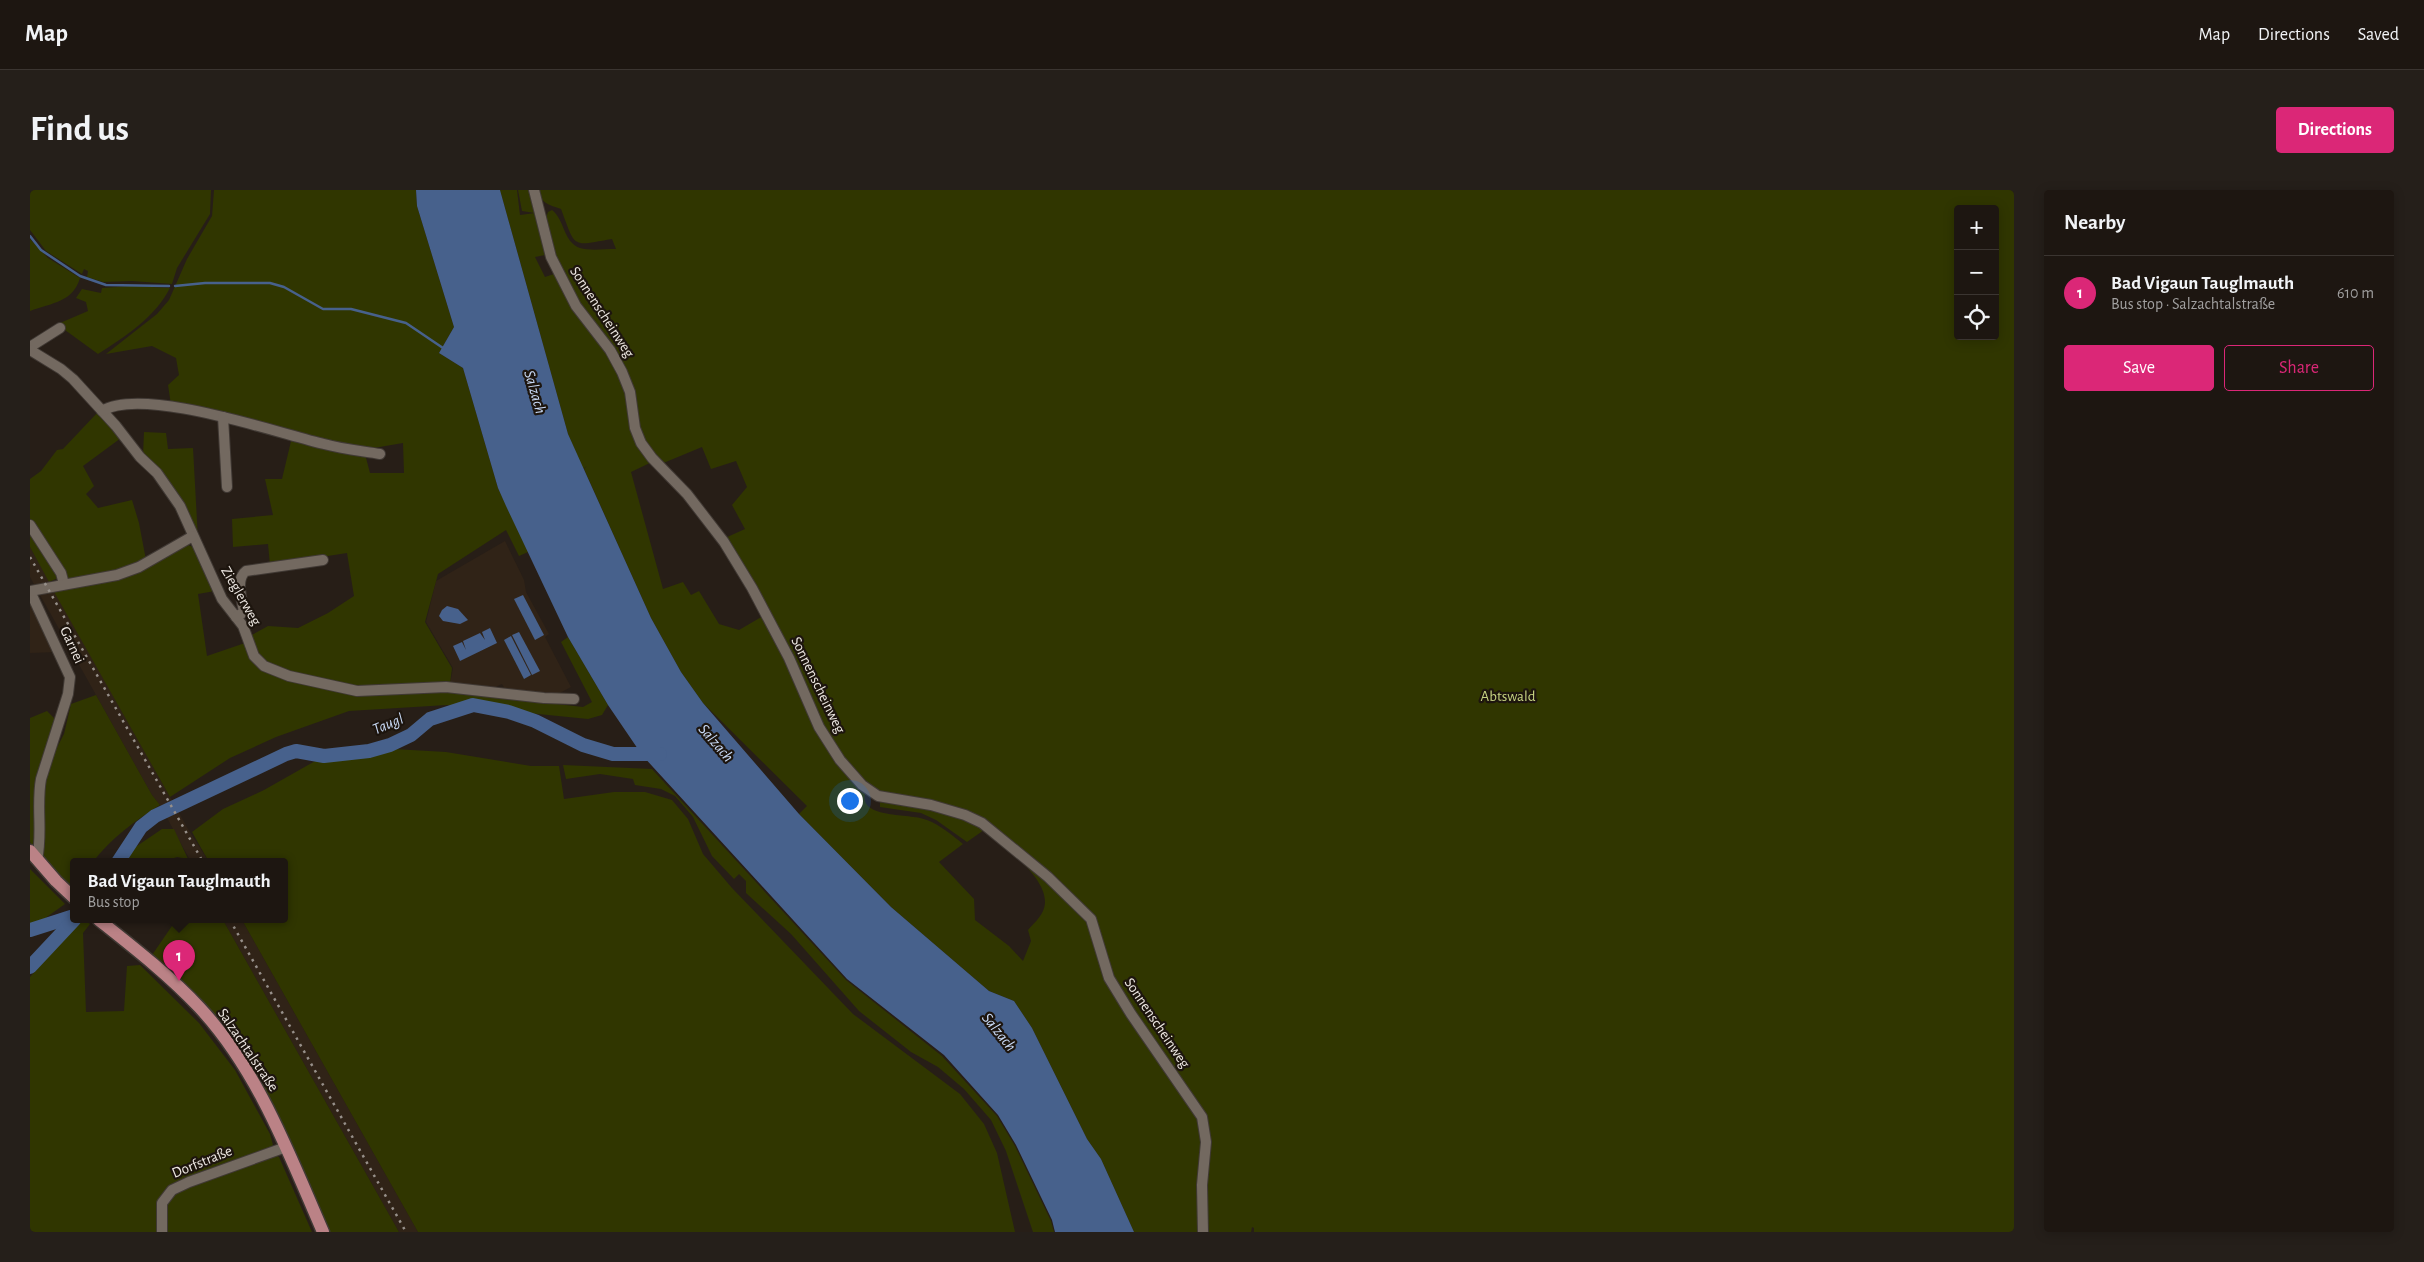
<!DOCTYPE html>
<meta charset="utf-8">
<style>
:root{--surface:#1d1611;--page:#251f1a;--text:#f1f3f6;--muted:#a09f9f;--line:#3b3531;--accent:#db2777}
body{margin:0;font-family:"Alegreya Sans",sans-serif;background:var(--page);color:var(--text)}
.controls{position:absolute;right:15px;top:15px;display:grid;overflow:hidden;border-radius:5px;box-shadow:0 2px 12px #0003}
.controls button{width:45px;height:45px;display:grid;place-items:center;padding:0;border:0;border-bottom:1px solid var(--line);background:var(--surface);color:var(--text);font:25px sans-serif}
.you{position:absolute;left:819px;top:610px;width:18px;height:18px;margin:-12px;border:4px solid #fff;border-radius:50%;background:#1a73e8;box-shadow:0 0 0 8px #1a73e833}
.badge{display:grid;place-items:center;width:32px;height:32px;border-radius:50%;background:var(--accent);color:#fff;font-size:16px;font-weight:700}
.pin{position:absolute;translate:-50% -41px;filter:drop-shadow(0 1px 2px #0008)}
.pin::after{content:'';position:absolute;top:26px;width:18px;height:15px;background:inherit;clip-path:polygon(0 0,100% 0,50% 100%)}
.popup{position:absolute;left:40px;top:668px;width:218px;height:65px;box-sizing:border-box;display:grid;place-content:center;border-radius:5px;background:var(--surface);filter:drop-shadow(0 1px 4px #0005);font-size:16px;white-space:nowrap;color:var(--muted)}
.popup b{font-size:19px;color:var(--text)}
.popup::after{content:'';position:absolute;left:50%;top:100%;margin-left:-10px;border:10px solid transparent;border-top-color:var(--surface)}
.list{margin:0;padding:0;list-style:none}
h2{display:flex;justify-content:space-between;align-items:center;height:65px;margin:0;padding:0 20px;font-size:21px}
h2 small{font-size:16px;font-weight:400;color:var(--muted)}
.list li{display:grid;grid-template-columns:32px 1fr auto;gap:15px;align-items:center;box-sizing:border-box;height:75px;padding:0 20px;border-top:1px solid var(--line)}
.list b{display:block;font-size:19px;white-space:nowrap}
.list p{margin:0;font-size:16px;white-space:nowrap;color:var(--muted)}
.list em{font-size:16px;font-style:normal;color:var(--muted)}
.actions{display:flex;gap:10px;padding:15px 20px}
.actions a{flex:1;padding:11px 0;border:1px solid var(--accent);border-radius:5px;text-align:center;font-size:18px;color:var(--accent)}
.actions .main{background:var(--accent);color:#fff}
.icon{flex:none;width:28px;height:28px;fill:none;stroke:currentColor;stroke-width:2;stroke-linecap:round;stroke-linejoin:round}
.map{position:relative;flex:none;width:1984px;height:1042px;overflow:hidden;border-radius:5px}
header{display:flex;align-items:center;gap:30px;box-sizing:border-box;height:70px;padding:0 25px;background:var(--surface);border-bottom:1px solid var(--line)}
header strong{font-size:24px}
nav{display:flex;gap:28px;margin-inline-start:auto;font-size:18px}
.intro{display:flex;align-items:center;justify-content:space-between;box-sizing:border-box;height:120px;padding:0 30px}
h1{margin:0;font-size:35px}
.button{padding:12px 22px;border-radius:5px;background:var(--accent);color:#fff;font-size:18px;font-weight:700}
main{display:flex;gap:30px;padding:0 30px}
aside{flex:1;background:var(--surface);border-radius:5px;box-shadow:0 2px 12px #0003}
.map>svg:first-child{display:block}
</style>
<header>
<strong>Map</strong>
<nav><a>Map</a><a>Directions</a><a>Saved</a></nav>
</header>
<div class="intro"><h1>Find us</h1><a class="button">Directions</a></div>
<main>
<div class="map">
<svg width="1984" height="1042" viewBox="0 0 1984 1042">
<rect width="100%" height="100%" fill="#271e17"/>
<!-- built -->
<g fill="#302317">
<path d="M475,351l19,39 2,12 23,42 -4,3 26,50 -17,9 -48,-5 -4,-7 -11,5 -41,-5 3,-16 -27,-46 10,-41z"/>
<path d="M0,357l158,282 21,33h-18l-31,-57 -8,-10 -122,-218z"/>
<path d="M0,410l27,52 -27,1z"/>
<path d="M193,730h19l176,312h-19z"/>
</g>
<!-- green -->
<g fill="#303600" fill-rule="evenodd">
<path d="M0,0h181l-1,24 -33,54 -5,16 -40,-3 -29,1 -16,-5 1,-6 -4,-2 -2,5 -36,-23 -16,-21z"/>
<path d="M184,0h202l1,16 37,121 -15,26 24,15 35,120 30,64 -9,4 -13,-26 -68,44 -13,48 27,46 -3,24 134,15 9,-5 -31,-60 7,-5 40,68 -6,10 -14,4 -141,-14 -98,6 -73,26 -46,21 -60,39 -117,-207 68,-12 27,-10 38,-24 7,3 22,44 -17,3 9,62 38,-13 5,-7 18,-10 30,2 30,-15 26,-17 -7,-43 -77,12 -2,-21 -35,3 -1,-28 41,-4 -8,-36h17l10,-42 73,17 5,19h34l-1,-30 -35,6 -197,-44 -3,-20 11,-10 -3,-17 -24,-12 -46,8 51,-40 12,-14 18,-41 25,-43z"/>
<path d="M470,0h17l3,25 15,-2 -13,-2 -4,-21h13l14,65 -10,2 10,20 12,-4 24,43 34,45 14,38 3,27 5,16 15,20 -21,10 32,117 20,-7 8,13 8,-4 20,33 20,6 24,-14 32,61 18,44 25,41 27,32c-6,25 47,19 62,26 13,5 25,15 36,24l-24,18 35,37 1,21 34,26 14,15 8,-20 -3,-11c5,-6 12,-12 15,-19 13,-29 -41,-66 -59,-81l-17,12 -31,-22 -15,-7 -41,-6v-5c26,-6 64,8 87,17l3,-5 -29,-10 -52,-7 -14,-7 -17,-14 -31,-42 -29,-64 -52,-98 -21,-34 20,-9 -13,-24 15,-18 -11,-26 -25,8 -9,-22 -41,17 -15,-16 -7,-15 -8,-47 -13,-26 -34,-46 -34,-66 -5,-27 3,-9 4,-2c13,10 11,32 28,38 9,3 25,1 36,1l-4,-10c-41,7 -36,10 -51,-30 -12,-4 -20,-6 -24,-19h1477v1042h-760v-4l-2,-1 -1,5h-45l-1,-48 5,-51 -6,-17 -4,2 3,18 -3,39 -1,57h-65l-33,-73 -14,-20 -55,-111 -18,-27 -25,-10 -98,-84 -92,-93 8,-8 -104,-103 -22,-31 -30,-54 -67,-149 3,-3 -4,3 -15,-35zM1928,19h37v127h-37z"/>
<path d="M0,49l18,19 32,20c-7,24 -28,25 -50,33z"/>
<path d="M101,96l39,2c-15,29 -45,49 -72,66l-33,-24 -5,-7 28,-12 -2,-9 -10,-4 6,-9 19,4 1,-5z"/>
<path d="M68,222l23,26 -38,28 11,20 -8,8 12,14 34,-8 7,23 7,37 -30,13 -47,6 -39,-58v-42l11,-8 16,-21 6,-1z"/>
<path d="M114,242l22,1 2,16 25,-1 5,91 -55,-84z"/>
<path d="M0,340l29,45 -1,3 -9,4 -19,-35z"/>
<path d="M66,505l56,100 8,10c-24,15 -50,34 -67,57h-19v28l-33,-34 1,-72 7,-21 15,-29 7,-30z"/>
<path d="M17,521l10,10 -13,40 -7,80 -3,7 -4,-6v-124z"/>
<path d="M364,559l52,3 85,14h28l5,33 50,-7h31l27,8 16,19 15,35 29,34 121,126 107,80 24,30 13,29 18,79h-597l-176,-312h42v-58h-75l-17,-30 31,-23 41,-19 60,-34z"/>
<path d="M533,575l89,4 194,211 96,76 55,60 18,30 36,75 3,11h-21l-27,-81 -15,-31 -27,-31 -26,-22 -27,-15 -52,-41 -68,-77 -45,-41v-12l-7,-7 -5,5 -22,-23 -19,-39 -18,-21 -14,-7 -26,-4 -2,-6 -33,-5 -34,5z"/>
<path d="M132,639h12l14,30 -11,-2 -14,5h-39l10,-14z"/>
<path d="M0,679l35,35 -35,25z"/>
<path d="M51,730h4l5,4 -7,9 3,79 38,-1 3,-45 13,-1 59,58 36,47 35,64 3,11 -5,5 11,7 33,75h-282v-255z"/>
<path d="M146,730h47l176,312h-70l-70,-149 -109,-125z"/>
</g>
<!-- water -->
<g fill="#47618c">
<path d="M386,0h84l68,244 83,184 30,54 22,31 96,111 92,93 98,84 25,10 18,27 55,111 14,20 33,73h-79l-3,-12 -36,-75 -18,-30 -54,-60 -97,-76 -205,-224 -34,-50 -40,-68 -62,-131 -8,-18 -35,-120 -24,-15 15,-26 -37,-121z"/>
<path d="M493,405l21,40 -9,5 -21,-41z"/>
<path d="M417,416l11,3 10,11 -8,4 -17,-3 -4,-5 3,-6z"/>
<path d="M460,438l7,15 -37,18 -7,-15 9,-4 4,8 -3,-9 17,-8 5,7 -3,-8z"/>
<path d="M489,442l21,39 -8,4 -20,-40z"/>
<path d="M481,446l20,39 -7,4 -20,-39z"/>
</g>
<g fill="none" stroke-linecap="round" stroke-linejoin="round">
<!-- stream -->
<g stroke="#47618c" stroke-width="2.5">
<path d="M0,46l11,14 39,26 26,9 63,1"/>
<path d="M145,96l30,-3h65l14,4 39,22h28l55,14 37,25"/>
</g>
<!-- river -->
<g stroke="#47618c" stroke-width="14">
<path d="M88,672l23,-35 14,-11 131,-62 10,-3 28,5 45,-5 21,-6 21,-10 19,-16 43,-14 36,7 26,9 48,24 30,9h47"/>
<path d="M0,740l44,-14"/>
<path d="M0,777l44,-47"/>
</g>
<!-- minor casing -->
<g stroke="#403934" stroke-width="12">
<g id="minor">
<path d="M504,0l17,67 25,49 34,44 12,22 8,20 5,36 6,15 11,15 35,36 37,48 28,46 37,70 30,69 21,33 22,25 16,11 53,9 34,10 17,8 66,54 43,42 18,59 22,36 71,103 4,25 -4,43 1,47"/>
<path d="M0,157l30,-19"/>
<path d="M0,160l31,19 12,10 43,47 24,31 17,16 23,33 42,93 21,27 11,30 10,10 25,10 68,15 89,-4 98,11 30,1"/>
<path d="M72,221c41,-25 175,22 222,33 18,5 38,7 56,10"/>
<path d="M193,227l4,70"/>
<path d="M0,335l31,48 3,11"/>
<path d="M0,401l40,86 -2,17 -27,85c-5,27 2,54 -4,81"/>
<path d="M0,401l87,-16 22,-8 54,-31"/>
<path d="M206,427l8,-5c-2,-12 -9,-33 2,-41l77,-11"/>
<path d="M132,1042v-29l10,-13 17,-8 97,-35"/>
</g>
</g>
<!-- major casing -->
<g stroke="#403934" stroke-width="15">
<g id="major">
<path d="M0,661l26,30 18,17"/>
<path d="M69,730c34,27 70,55 100,87 59,63 90,147 124,225"/>
</g>
</g>
<!-- minor -->
<use href="#minor" stroke="#736960" stroke-width="10"/>
<!-- major -->
<use href="#major" stroke="#bb8286" stroke-width="12"/>
<!-- rail -->
<g stroke="#97908a" stroke-width="2.5" stroke-dasharray="2.5 5" stroke-linecap="butt">
<path d="M0,367l173,305"/>
<path d="M200,730l176,312"/>
</g>
</g>
<g text-anchor="middle" dominant-baseline="central" stroke-width="4.5" stroke-linejoin="round" paint-order="stroke">
<!-- street labels -->
<g font-size="15" fill="#eee8e3" stroke="#1d150e">
<text transform="translate(572 122) rotate(57)">Sonnenscheinweg</text>
<text transform="translate(211 406) rotate(60)">Zieglerweg</text>
<text transform="translate(42 455) rotate(65)">Garnei</text>
<text transform="translate(788 495) rotate(64)">Sonnenscheinweg</text>
<text transform="translate(1127 833) rotate(56)">Sonnenscheinweg</text>
<text transform="translate(218 860) rotate(56)">Salzachtalstraße</text>
<text transform="translate(172 972) rotate(-22)">Dorfstraße</text>
</g>
<!-- park labels -->
<g font-size="15" fill="#c7d482" stroke="#1d150e">
<text x="1478" y="506">Abtswald</text>
</g>
<!-- water labels -->
<g font-size="16" font-style="italic" fill="#c9daf6" stroke="#1d150e">
<text transform="translate(505 202) rotate(74)">Salzach</text>
<text transform="translate(358 534) rotate(-23)">Taugl</text>
<text transform="translate(686 553) rotate(49)">Salzach</text>
<text transform="translate(969 842) rotate(51)">Salzach</text>
</g>
</g>
</svg>
<div class="controls">
<button>+</button>
<button>−</button>
<button><svg class="icon" aria-label="locate" viewBox="0 0 24 24"><circle cx="12" cy="12" r="6"/><path d="M12 2v4M12 18v4M2 12h4M18 12h4"/></svg></button>
</div>
<div class="you"></div>
<div class="pin badge" style="left:149px;top:791px">1</div>
<div class="popup"><b>Bad Vigaun Tauglmauth</b>Bus stop</div>
</div>
<aside>
<h2>Nearby<small></small></h2>
<ul class="list">
<li><span class="badge">1</span><div><b>Bad Vigaun Tauglmauth</b><p>Bus stop · Salzachtalstraße</p></div><em>610 m</em></li>
</ul>
<div class="actions"><a class="main">Save</a><a>Share</a></div>
</aside>
</main>
